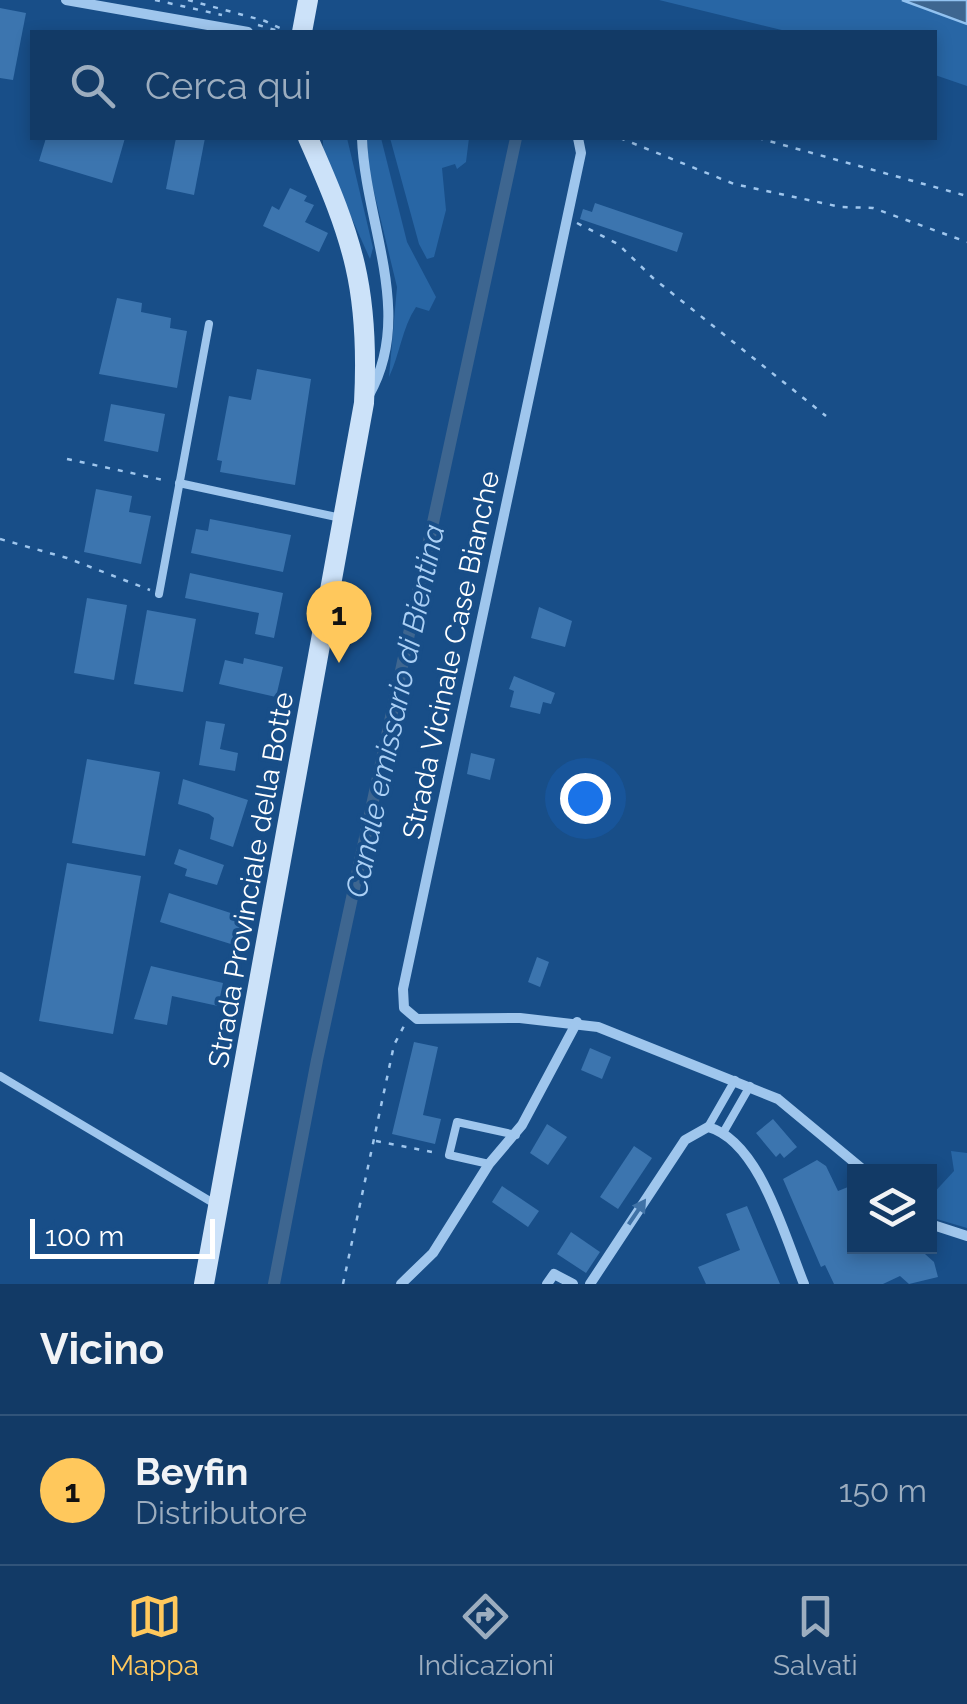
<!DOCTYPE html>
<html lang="it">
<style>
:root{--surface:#123a66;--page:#1b416c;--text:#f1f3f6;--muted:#9cadbf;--line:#31547a;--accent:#ffc85c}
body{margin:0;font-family:Raleway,sans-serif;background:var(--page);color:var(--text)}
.controls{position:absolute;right:30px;bottom:30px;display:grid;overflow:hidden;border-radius:0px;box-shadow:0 5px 15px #0003}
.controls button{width:90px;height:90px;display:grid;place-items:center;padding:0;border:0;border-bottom:2px solid var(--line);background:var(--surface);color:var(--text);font:50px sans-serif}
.scale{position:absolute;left:30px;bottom:25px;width:185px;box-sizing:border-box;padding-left:10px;border:5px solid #fff;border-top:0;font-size:28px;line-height:35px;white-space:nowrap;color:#fff;-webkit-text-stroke:8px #184e88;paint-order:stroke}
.you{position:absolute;left:585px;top:798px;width:35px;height:35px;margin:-25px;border:8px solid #fff;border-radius:50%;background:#1a73e8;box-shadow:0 0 0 15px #1a73e833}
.badge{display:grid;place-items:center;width:65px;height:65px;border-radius:50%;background:var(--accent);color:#111;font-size:32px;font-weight:700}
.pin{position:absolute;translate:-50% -82px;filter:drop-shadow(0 2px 5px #0008)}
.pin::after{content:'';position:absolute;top:52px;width:35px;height:30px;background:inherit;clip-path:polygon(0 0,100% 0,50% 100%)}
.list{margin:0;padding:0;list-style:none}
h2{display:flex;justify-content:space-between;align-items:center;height:130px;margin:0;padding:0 40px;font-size:42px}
h2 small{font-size:32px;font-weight:400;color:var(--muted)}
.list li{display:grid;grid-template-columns:65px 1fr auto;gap:30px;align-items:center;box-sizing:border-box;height:150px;padding:0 40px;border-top:2px solid var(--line)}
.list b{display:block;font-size:38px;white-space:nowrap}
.list p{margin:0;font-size:32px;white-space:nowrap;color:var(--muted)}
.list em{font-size:32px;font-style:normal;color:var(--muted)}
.icon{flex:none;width:55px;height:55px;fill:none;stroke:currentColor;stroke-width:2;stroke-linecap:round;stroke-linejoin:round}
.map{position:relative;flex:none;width:967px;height:1284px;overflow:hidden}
.search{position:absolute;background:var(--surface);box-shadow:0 5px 15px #0003;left:30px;right:30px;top:30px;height:110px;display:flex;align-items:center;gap:25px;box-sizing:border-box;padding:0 35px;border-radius:0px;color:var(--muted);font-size:38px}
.sheet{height:280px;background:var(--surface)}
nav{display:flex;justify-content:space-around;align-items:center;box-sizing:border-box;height:140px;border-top:2px solid var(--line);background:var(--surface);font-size:28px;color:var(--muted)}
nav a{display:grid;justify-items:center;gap:5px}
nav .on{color:var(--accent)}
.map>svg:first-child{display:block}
</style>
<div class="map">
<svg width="967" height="1284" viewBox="0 0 967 1284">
<rect width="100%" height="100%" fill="#184e88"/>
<!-- green -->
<g fill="#2866a5">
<path d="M659,0h243l65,24v62l-32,-11 -1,-43h-144z"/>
<path d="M323,138h24l26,110 -3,11 -47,-105z"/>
<path d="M367,138h14l26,104 29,55 -7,14 -13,-4c-14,21 -16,47 -27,70l8,-90 -28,-116z"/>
<path d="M390,138h79l-3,24 -9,7 -2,-5 -13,4 4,42 -12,47 -7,2 -8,-15z"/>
<path d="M951,1151l16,2v75l-37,-11v-20l24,-26z"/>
</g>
<!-- water -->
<path fill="#3e6690" stroke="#92c2f0" stroke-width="2.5" d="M902,0h65v24z"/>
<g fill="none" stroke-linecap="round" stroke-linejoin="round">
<!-- canal -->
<path stroke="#3e6690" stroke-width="12" d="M274,1284l43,-224 199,-922"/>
</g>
<!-- building -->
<g fill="#3c75af">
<path d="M0,8l26,5 -13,67 -13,-2z"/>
<path d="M46,138h79l-13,45 -73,-22z"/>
<path d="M176,138h29l-11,57 -28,-6z"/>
<path d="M290,188l17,8 -3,5 10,4 -9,17 23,11 -9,19 -56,-26 9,-20 7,4z"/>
<path d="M595,203l88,30 -6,19 -97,-33 3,-10 9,3z"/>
<path d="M117,298l25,5 -1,9 30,6 -1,10 17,3 -10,57 -78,-14z"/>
<path d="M257,369l54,10 -16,106 -75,-13 2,-11 -5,-1 12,-64 22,4z"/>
<path d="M111,404l54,10 -7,38 -54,-11z"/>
<path d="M96,489l36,7 -3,16 22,4 -10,48 -57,-12z"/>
<path d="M210,519l81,16 -8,37 -92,-19 5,-24 12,2z"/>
<path d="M190,573l93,20 -9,45 -19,-4 4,-21 -74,-15z"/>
<path d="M87,598l40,7 -13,75 -40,-7z"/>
<path d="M539,607l33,14 -7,26 -34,-9z"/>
<path d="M147,610l49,9 -13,73 -49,-8z"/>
<path d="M244,658l39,9 -7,30 -57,-13 6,-24 18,4z"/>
<path d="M514,676l41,17 -4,11 -8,-2 -3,12 -30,-7 4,-16 -5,-2z"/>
<path d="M206,721l19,3 -5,25 18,4 -3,18 -36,-6z"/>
<path d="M471,753l24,6 -5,21 -23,-6z"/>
<path d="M87,759l73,13 -15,84 -73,-13z"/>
<path d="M183,779l65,21 -15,47 -23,-8 4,-21 -5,-4 -31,-10z"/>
<path d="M179,849l45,16 -7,20 -32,-9 2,-7 -13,-5z"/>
<path d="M67,863l74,13 -28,158 -74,-13z"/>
<path d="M169,893l74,24 -9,28 -74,-23z"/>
<path d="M537,957l12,5 -9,25 -12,-5z"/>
<path d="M151,966l72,17 -5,23 -46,-10 -5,29 -33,-6z"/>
<path d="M414,1042l24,5 -15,68 18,4 -6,25 -43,-10z"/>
<path d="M590,1048l21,9 -9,22 -21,-9z"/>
<path d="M773,1119l24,28 -13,11 -4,-5 -4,4 -20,-24z"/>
<path d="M547,1124l20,13 -19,28 -18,-12z"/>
<path d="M634,1146l18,12 -34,51 -18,-12z"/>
<path d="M817,1160l9,6 12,25 10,-4 6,6v53h62l18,16 4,15 -29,7 -9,-8 -17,8h-49l-9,-19 -4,2 -38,-88z"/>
<path d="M502,1186l37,25 -11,16 -36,-25z"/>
<path d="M747,1206l33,78h-74l-8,-17 42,-17 -14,-36z"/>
<path d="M571,1232l29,20 -14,21 -29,-19z"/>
</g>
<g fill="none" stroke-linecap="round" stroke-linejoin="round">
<!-- path -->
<g stroke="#9fc6ed" stroke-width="2.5" stroke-dasharray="5 8" stroke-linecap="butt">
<path d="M155,0l67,15"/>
<path d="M188,0l77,21 21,10"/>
<path d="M258,25l24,7"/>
<path d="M620,138l114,46 107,23 32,1 94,34"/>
<path d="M758,138l209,58"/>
<path d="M577,223l41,21 35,34 173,138"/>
<path d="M67,459l101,22"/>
<path d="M0,539l67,19 83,32"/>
<path d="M376,1141l61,12"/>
<path d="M343,1284l51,-239 11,-21"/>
</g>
<!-- service -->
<g stroke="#9fc6ed" stroke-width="8">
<path d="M179,483l162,35"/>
<path d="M159,594l50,-270"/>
<path d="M0,1076l215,128"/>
<path d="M708,1127l27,-47"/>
<path d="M723,1133l27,-47"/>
<path d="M489,1164l-40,-9 8,-33 59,13"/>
</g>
<!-- minor -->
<g stroke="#9fc6ed" stroke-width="10">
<path d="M66,0l182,32"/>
<path d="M362,138c3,85 53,176 7,257"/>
<path d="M578,138l3,15 -178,836 1,19 13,11 103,-1 78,9 180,72 88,73"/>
<path d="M930,1224l37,12"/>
<path d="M401,1284l32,-31 56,-89 33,-39 55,-103"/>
<path d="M547,1284l7,-10 19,10"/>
<path d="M590,1284l95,-144 23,-13c52,14 77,111 96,157"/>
</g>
<!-- secondary -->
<g stroke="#cce2f9" stroke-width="20">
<path d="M302,32l6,-32"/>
<path d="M204,1284l160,-881c6,-114 -11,-164 -56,-265"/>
</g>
</g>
<!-- one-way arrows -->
<defs><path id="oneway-solid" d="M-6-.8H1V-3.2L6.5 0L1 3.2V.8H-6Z" transform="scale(2.5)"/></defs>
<use fill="#4072a6" href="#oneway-solid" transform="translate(637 1212) rotate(-56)"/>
<g text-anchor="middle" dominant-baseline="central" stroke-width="8" stroke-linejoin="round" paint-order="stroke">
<!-- street labels -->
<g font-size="28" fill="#fff" stroke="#184e88">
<text transform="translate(451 655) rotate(-78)">Strada Vicinale Case Bianche</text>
<text transform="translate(251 880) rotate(-80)">Strada Provinciale della Botte</text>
</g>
<!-- water labels -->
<g font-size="30" font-style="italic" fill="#abd0f5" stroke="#184e88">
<text transform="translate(395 711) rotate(-78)">Canale emissario di Bientina</text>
</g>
</g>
</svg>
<div class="controls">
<button><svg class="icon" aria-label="layers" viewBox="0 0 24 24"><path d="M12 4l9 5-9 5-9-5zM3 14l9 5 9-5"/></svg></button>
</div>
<div class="scale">100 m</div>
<div class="you"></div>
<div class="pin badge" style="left:339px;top:663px">1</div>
<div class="search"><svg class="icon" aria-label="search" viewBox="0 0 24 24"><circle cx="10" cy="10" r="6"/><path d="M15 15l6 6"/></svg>Cerca qui</div>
</div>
<section class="sheet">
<h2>Vicino<small></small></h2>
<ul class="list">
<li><span class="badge">1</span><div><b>Beyfin</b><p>Distributore</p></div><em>150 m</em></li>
</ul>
</section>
<nav>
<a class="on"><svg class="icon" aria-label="map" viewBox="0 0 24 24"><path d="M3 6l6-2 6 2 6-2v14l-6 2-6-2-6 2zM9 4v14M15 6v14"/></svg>Mappa</a>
<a><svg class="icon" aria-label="directions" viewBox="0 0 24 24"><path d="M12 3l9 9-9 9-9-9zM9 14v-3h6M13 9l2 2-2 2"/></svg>Indicazioni</a>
<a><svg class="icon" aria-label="saved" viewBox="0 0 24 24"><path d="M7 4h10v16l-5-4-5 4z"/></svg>Salvati</a>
</nav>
